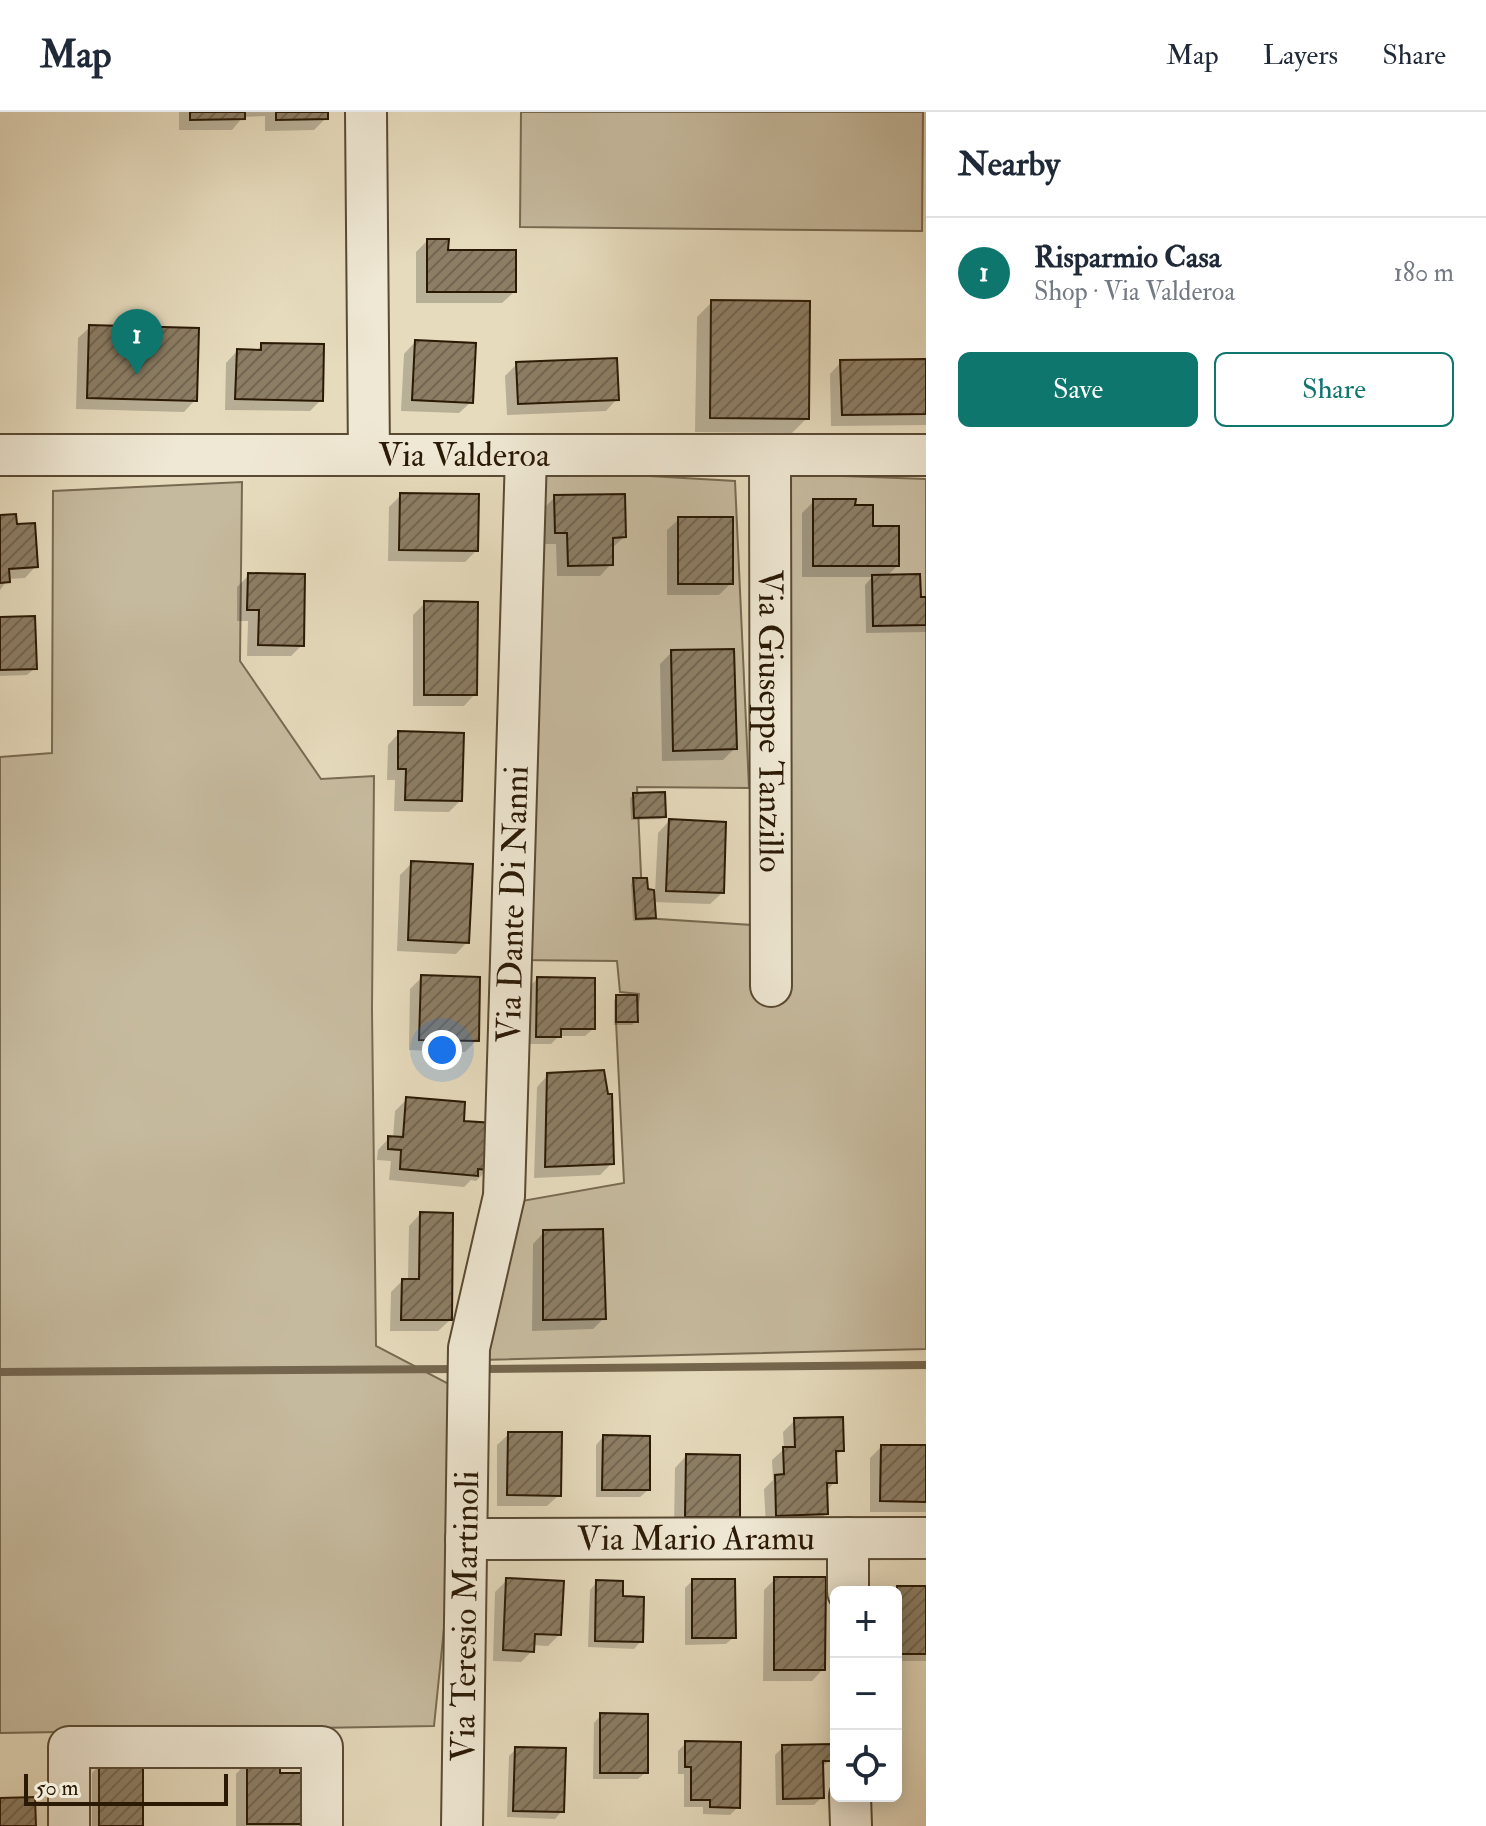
<!DOCTYPE html>
<meta charset="utf-8">
<style>
:root{--surface:#fff;--page:#f2f2f3;--text:#1f2937;--muted:#747a83;--line:#e0e1e3;--accent:#0f766e}
body{margin:0;font-family:"IM FELL Double Pica",serif;background:var(--page);color:var(--text)}
.controls{position:absolute;right:24px;bottom:24px;display:grid;overflow:hidden;border-radius:12px;box-shadow:0 4px 20px #0003}
.controls button{width:72px;height:72px;display:grid;place-items:center;padding:0;border:0;border-bottom:2px solid var(--line);background:var(--surface);color:var(--text);font:40px sans-serif}
.scale{position:absolute;left:24px;bottom:20px;width:204px;box-sizing:border-box;padding-left:8px;border:4px solid #2a1905;border-top:0;font-size:22px;line-height:28px;white-space:nowrap;color:#2a1905;-webkit-text-stroke:6px #efe8d4;paint-order:stroke}
.you{position:absolute;left:442px;top:938px;width:28px;height:28px;margin:-20px;border:6px solid #fff;border-radius:50%;background:#1a73e8;box-shadow:0 0 0 12px #1a73e833}
.badge{display:grid;place-items:center;width:52px;height:52px;border-radius:50%;background:var(--accent);color:#fff;font-size:26px;font-weight:700}
.pin{position:absolute;translate:-50% -66px;filter:drop-shadow(0 2px 4px #0008)}
.pin::after{content:'';position:absolute;top:42px;width:28px;height:24px;background:inherit;clip-path:polygon(0 0,100% 0,50% 100%)}
.list{margin:0;padding:0;list-style:none}
h2{display:flex;justify-content:space-between;align-items:center;height:104px;margin:0;padding:0 32px;font-size:34px}
h2 small{font-size:26px;font-weight:400;color:var(--muted)}
.list li{display:grid;grid-template-columns:52px 1fr auto;gap:24px;align-items:center;box-sizing:border-box;height:112px;padding:0 32px;border-top:2px solid var(--line)}
.list b{display:block;font-size:30px;white-space:nowrap}
.list p{margin:0;font-size:26px;white-space:nowrap;color:var(--muted)}
.list em{font-size:26px;font-style:normal;color:var(--muted)}
.actions{display:flex;gap:16px;padding:24px 32px}
.actions a{flex:1;padding:18px 0;border:2px solid var(--accent);border-radius:12px;text-align:center;font-size:28px;color:var(--accent)}
.actions .main{background:var(--accent);color:#fff}
.icon{flex:none;width:44px;height:44px;fill:none;stroke:currentColor;stroke-width:2;stroke-linecap:round;stroke-linejoin:round}
.map{position:relative;flex:none;width:926px;height:1714px;overflow:hidden}
header{display:flex;align-items:center;gap:48px;box-sizing:border-box;height:112px;padding:0 40px;background:var(--surface);border-bottom:2px solid var(--line)}
header strong{font-size:38px}
nav{display:flex;gap:44px;margin-inline-start:auto;font-size:28px}
main{display:flex}
aside{flex:1;background:var(--surface)}
.map>svg:first-child{display:block}
</style>
<header>
<strong>Map</strong>
<nav><a>Map</a><a>Layers</a><a>Share</a></nav>
</header>
<main>
<div class="map">
<svg width="926" height="1714" viewBox="0 0 926 1714">
<defs>
<pattern id="building-hatch" width="6" height="6" patternUnits="userSpaceOnUse" patternTransform="scale(2)"><rect width="6" height="6" fill="#8c7e65"/><path d="M-1 1l2-2M0 6l6-6M5 7l2-2" fill="none" stroke="#736651"/></pattern>
</defs>
<rect width="100%" height="100%" fill="#e6dbbd"/>
<filter id="stains"><feTurbulence type="fractalNoise" baseFrequency=".0025" numOctaves="4"/><feColorMatrix values="0 0 0 0 .2 0 0 0 0 .09 0 0 0 0 .02 0 0 0 .5 -.17"/></filter>
<radialGradient id="worn" r=".72"><stop offset=".6" stop-color="#630" stop-opacity="0"/><stop offset="1" stop-color="#630" stop-opacity=".3"/></radialGradient>
<!-- grass -->
<g fill="#c6ba9e" stroke="#786a52" stroke-width="2">
<path d="M521,0h402l-1,119 -402,-4z"/>
<path d="M529,357l206,12 14,307 -112,-1 6,131 109,7 -2,53 38,-3 -1,-501 139,5v870l-446,11 36,-158 108,-19 -8,-161 20,-2 3,-26 -19,-2 -3,-31 -100,-1z"/>
<path d="M242,370l-2,179 81,118 53,-3 -2,233 4,337 92,48 -34,332 -434,7v-976l52,-4 1,-262z"/>
</g>
<!-- shadow -->
<g fill="#0003">
<path d="M179,0h147v6l-12,12 -49,1v-15l-22,1 -11,13h-53z"/>
<path d="M427,129l19,11 68,40 -12,11h-86v-51z"/>
<path d="M712,190l95,116 -15,15 -97,-1 2,-115z"/>
<path d="M90,215l105,73 -11,12 -108,-3 2,-71z"/>
<path d="M415,230l56,60 -12,11 -58,-2 3,-57z"/>
<path d="M262,233l59,55 -11,11 -85,-1 1,-47 11,-12 18,1z"/>
<path d="M926,249v64l-95,1 -1,-52 11,-12z"/>
<path d="M517,252l100,35 -11,12 -99,4 -2,-39z"/>
<path d="M401,383l76,55 -12,12 -77,-1 1,-54z"/>
<path d="M555,385l69,40 -13,12v15l-11,12h-43l-1,-32h-12l-1,-35z"/>
<path d="M814,389l39,6 44,59 -11,11 33,22h7v33l-60,1 -1,-48 7,-8h-70v-64z"/>
<path d="M0,405l15,10 21,39 -11,12 -17,1 -8,11z"/>
<path d="M679,407l52,64 -12,12h-52v-65z"/>
<path d="M249,463l53,70 -11,11h-44l1,-35h-11v-34z"/>
<path d="M425,491l50,91 -11,12h-51v-91z"/>
<path d="M0,507l35,49 -8,7 -27,1z"/>
<path d="M672,540l63,96 -12,12 -61,1 -2,-97z"/>
<path d="M399,621l61,68 -11,11 -55,-1 1,-31h-8l1,-35z"/>
<path d="M634,683l30,21 -3,3 -30,1 -1,-22z"/>
<path d="M669,709l53,72 -12,11 -57,-2 1,15 -3,3 -18,1 -2,-37 3,-4 12,11 9,2 3,-60z"/>
<path d="M412,751l55,79 -11,12 -59,-3 3,-76z"/>
<path d="M422,865l55,63 -12,12 -56,-2 1,-61z"/>
<path d="M537,867l56,50 -8,7h-26l-8,8h-22l1,-58z"/>
<path d="M617,885l19,24 -4,4h-18v-25z"/>
<path d="M548,963l64,88 -12,12 -66,3 3,-91z"/>
<path d="M407,987l55,24 26,46 -12,12 -5,-1 -7,7 -75,-7 2,-19 -14,-1 1,-10 11,-12 4,1 2,-28z"/>
<path d="M420,1102l30,106 -12,11h-48l1,-39 11,-11h6l1,-55z"/>
<path d="M544,1120l60,86 -11,11 -61,2 1,-87z"/>
<path d="M795,1308l47,30 -8,8 1,24 -9,9v23l-11,11 -49,2 -2,-38 9,-9 -1,-20 12,-11 -1,-17z"/>
<path d="M509,1322l50,61 -12,11h-50v-61z"/>
<path d="M603,1325l45,53 -8,7h-44v-52z"/>
<path d="M881,1335h45v65h-56v-54z"/>
<path d="M686,1344l52,61 -11,11h-53l1,-60z"/>
<path d="M775,1467l48,90 -11,12h-49l1,-91z"/>
<path d="M507,1468l53,54 -12,12 -16,-1v6l-11,11 -28,-1 2,-69z"/>
<path d="M692,1469l42,56 -8,7 -41,1v-57z"/>
<path d="M597,1470l24,16 20,43 -7,8 -46,-2 2,-57z"/>
<path d="M898,1476h28v73h-30v-69h-2z"/>
<path d="M601,1603l45,57 -8,7h-45l1,-56z"/>
<path d="M686,1631l52,64 -8,8 -27,-1v-7h-19v-33h-6v-23z"/>
<path d="M783,1635l48,13 -10,7 1,30 -8,8h-38l-1,-50z"/>
<path d="M516,1637l46,62 -7,8 -48,-2 2,-61z"/>
<path d="M247,1650l31,13 24,49 -2,2h-64v-52z"/>
<path d="M100,1653l41,61h-49v-53z"/>
</g>
<g fill="none" stroke-linecap="round" stroke-linejoin="round">
<!-- stream -->
<g stroke="#74664e" stroke-width="8">
<path d="M481,1257l445,-4"/>
<path d="M0,1260l459,-3"/>
</g>
</g>
<!-- building -->
<g fill="url(#building-hatch)" stroke="#2a1905" stroke-width="2">
<path d="M190,0h55v7l-55,1z"/>
<path d="M276,0h52v7l-52,1z"/>
<path d="M427,127h22l-1,11h68v42h-89z"/>
<path d="M711,188l99,1 -1,118 -99,-1z"/>
<path d="M89,213l110,3 -2,73 -110,-3z"/>
<path d="M415,228l61,3 -3,60 -61,-3z"/>
<path d="M261,231l63,1 -1,57 -88,-2 2,-50 24,1z"/>
<path d="M617,246l2,42 -101,4 -2,-42z"/>
<path d="M926,247v55l-84,1 -2,-55z"/>
<path d="M400,381l79,1 -1,57 -79,-1z"/>
<path d="M625,382l1,43 -13,1v27l-45,1 -1,-33h-12l-1,-38z"/>
<path d="M813,387h43l-1,6h18v21h26v40h-86z"/>
<path d="M16,402l1,10 18,-1 3,44 -29,2 1,13 -10,1v-68z"/>
<rect x="678" y="405" width="55" height="67"/>
<path d="M248,461l57,1 -1,72 -46,-1 1,-35h-12z"/>
<path d="M920,462l1,23h5v28l-53,1 -1,-51z"/>
<path d="M424,489l54,1 -1,93h-53z"/>
<path d="M35,504l2,53 -37,1v-53z"/>
<path d="M734,537l3,100 -64,2 -2,-101z"/>
<path d="M398,619l66,2 -2,68 -57,-1 1,-31h-8z"/>
<path d="M665,680l1,25 -32,1 -1,-25z"/>
<path d="M669,707l57,3 -2,71 -58,-2z"/>
<path d="M411,749l62,3 -4,79 -61,-3z"/>
<path d="M633,766h14l1,11 6,1 2,28 -20,1z"/>
<path d="M421,863l59,2 -1,64 -60,-1z"/>
<path d="M537,865l58,1v51h-34v8h-25z"/>
<path d="M616,883h21l1,27h-22z"/>
<path d="M604,958l4,24h4l2,70 -69,3 2,-94z"/>
<path d="M406,985l59,5 -1,19 30,2 -4,47 -12,-1v7l-78,-7 1,-19 -13,-1v-13l15,1z"/>
<path d="M420,1100l33,1 -1,107h-51l1,-41h17z"/>
<path d="M603,1117l3,90 -63,1v-90z"/>
<path d="M843,1305l1,34h-8l1,32h-10l1,31 -52,2 -1,-41 9,-1 -1,-27h12l-1,-29z"/>
<path d="M508,1320h54l-1,64 -54,-1z"/>
<path d="M603,1323l47,1v54h-48z"/>
<path d="M881,1333h45v57l-46,-1z"/>
<path d="M686,1342l54,1v62h-55z"/>
<path d="M774,1465h52l-1,93h-51z"/>
<path d="M506,1466l58,3 -3,54 -26,-1 -1,18 -31,-2z"/>
<path d="M692,1467h43l1,59h-44z"/>
<path d="M596,1468l27,1v15l21,1 -1,45 -48,-1z"/>
<path d="M897,1474h29v68h-28z"/>
<path d="M600,1601l48,1v59h-48z"/>
<path d="M685,1629l56,1 -1,66 -30,-1v-7h-19v-33h-6z"/>
<path d="M833,1632v17h-10l1,37 -41,1 -1,-54z"/>
<path d="M515,1635l51,1 -2,64 -51,-1z"/>
<path d="M247,1648h33v13h24v51h-57z"/>
<path d="M99,1651l44,1v62h-44z"/>
<path d="M35,1685l1,29h-36v-28z"/>
</g>
<g fill="none" stroke-linecap="round" stroke-linejoin="round">
<!-- minor casing -->
<g stroke="#594a33" stroke-width="44">
<g id="minor">
<path d="M366,0l3,343"/>
<path id="s1" d="M0,343h926"/>
<path id="s2" d="M770,343l1,531"/>
<path d="M848,1426v54"/>
<path id="s3" d="M466,1427l460,-1"/>
<path d="M850,1684l1,30"/>
<path d="M69,1714v-79h253v79"/>
<path id="s4" d="M462,1714l7,-478 35,-152 22,-741"/>
</g>
</g>
<!-- minor -->
<use href="#minor" stroke="#efe8d4" stroke-width="40"/>
</g>
<g text-anchor="middle" dominant-baseline="central" stroke-width="6" stroke-linejoin="round" paint-order="stroke">
<!-- street labels -->
<g font-size="34" fill="#2a1905" stroke="#efe8d4">
<text stroke="none"><textPath href="#s1" startOffset="464">Via Valderoa</textPath></text>
<text stroke="none"><textPath href="#s2" startOffset="266">Via Giuseppe Tanzillo</textPath></text>
<text stroke="none"><textPath href="#s4" startOffset="926">Via Dante Di Nanni</textPath></text>
<text stroke="none"><textPath href="#s3" startOffset="230">Via Mario Aramu</textPath></text>
<text stroke="none"><textPath href="#s4" startOffset="210">Via Teresio Martinoli</textPath></text>
</g>
</g>
<rect width="100%" height="100%" filter="url(#stains)"/>
<rect width="100%" height="100%" fill="url(#worn)"/>
</svg>
<div class="controls">
<button>+</button>
<button>−</button>
<button><svg class="icon" aria-label="locate" viewBox="0 0 24 24"><circle cx="12" cy="12" r="6"/><path d="M12 2v4M12 18v4M2 12h4M18 12h4"/></svg></button>
</div>
<div class="scale">50 m</div>
<div class="you"></div>
<div class="pin badge" style="left:137px;top:263px">1</div>
</div>
<aside>
<h2>Nearby<small></small></h2>
<ul class="list">
<li><span class="badge">1</span><div><b>Risparmio Casa</b><p>Shop · Via Valderoa</p></div><em>180 m</em></li>
</ul>
<div class="actions"><a class="main">Save</a><a>Share</a></div>
</aside>
</main>
